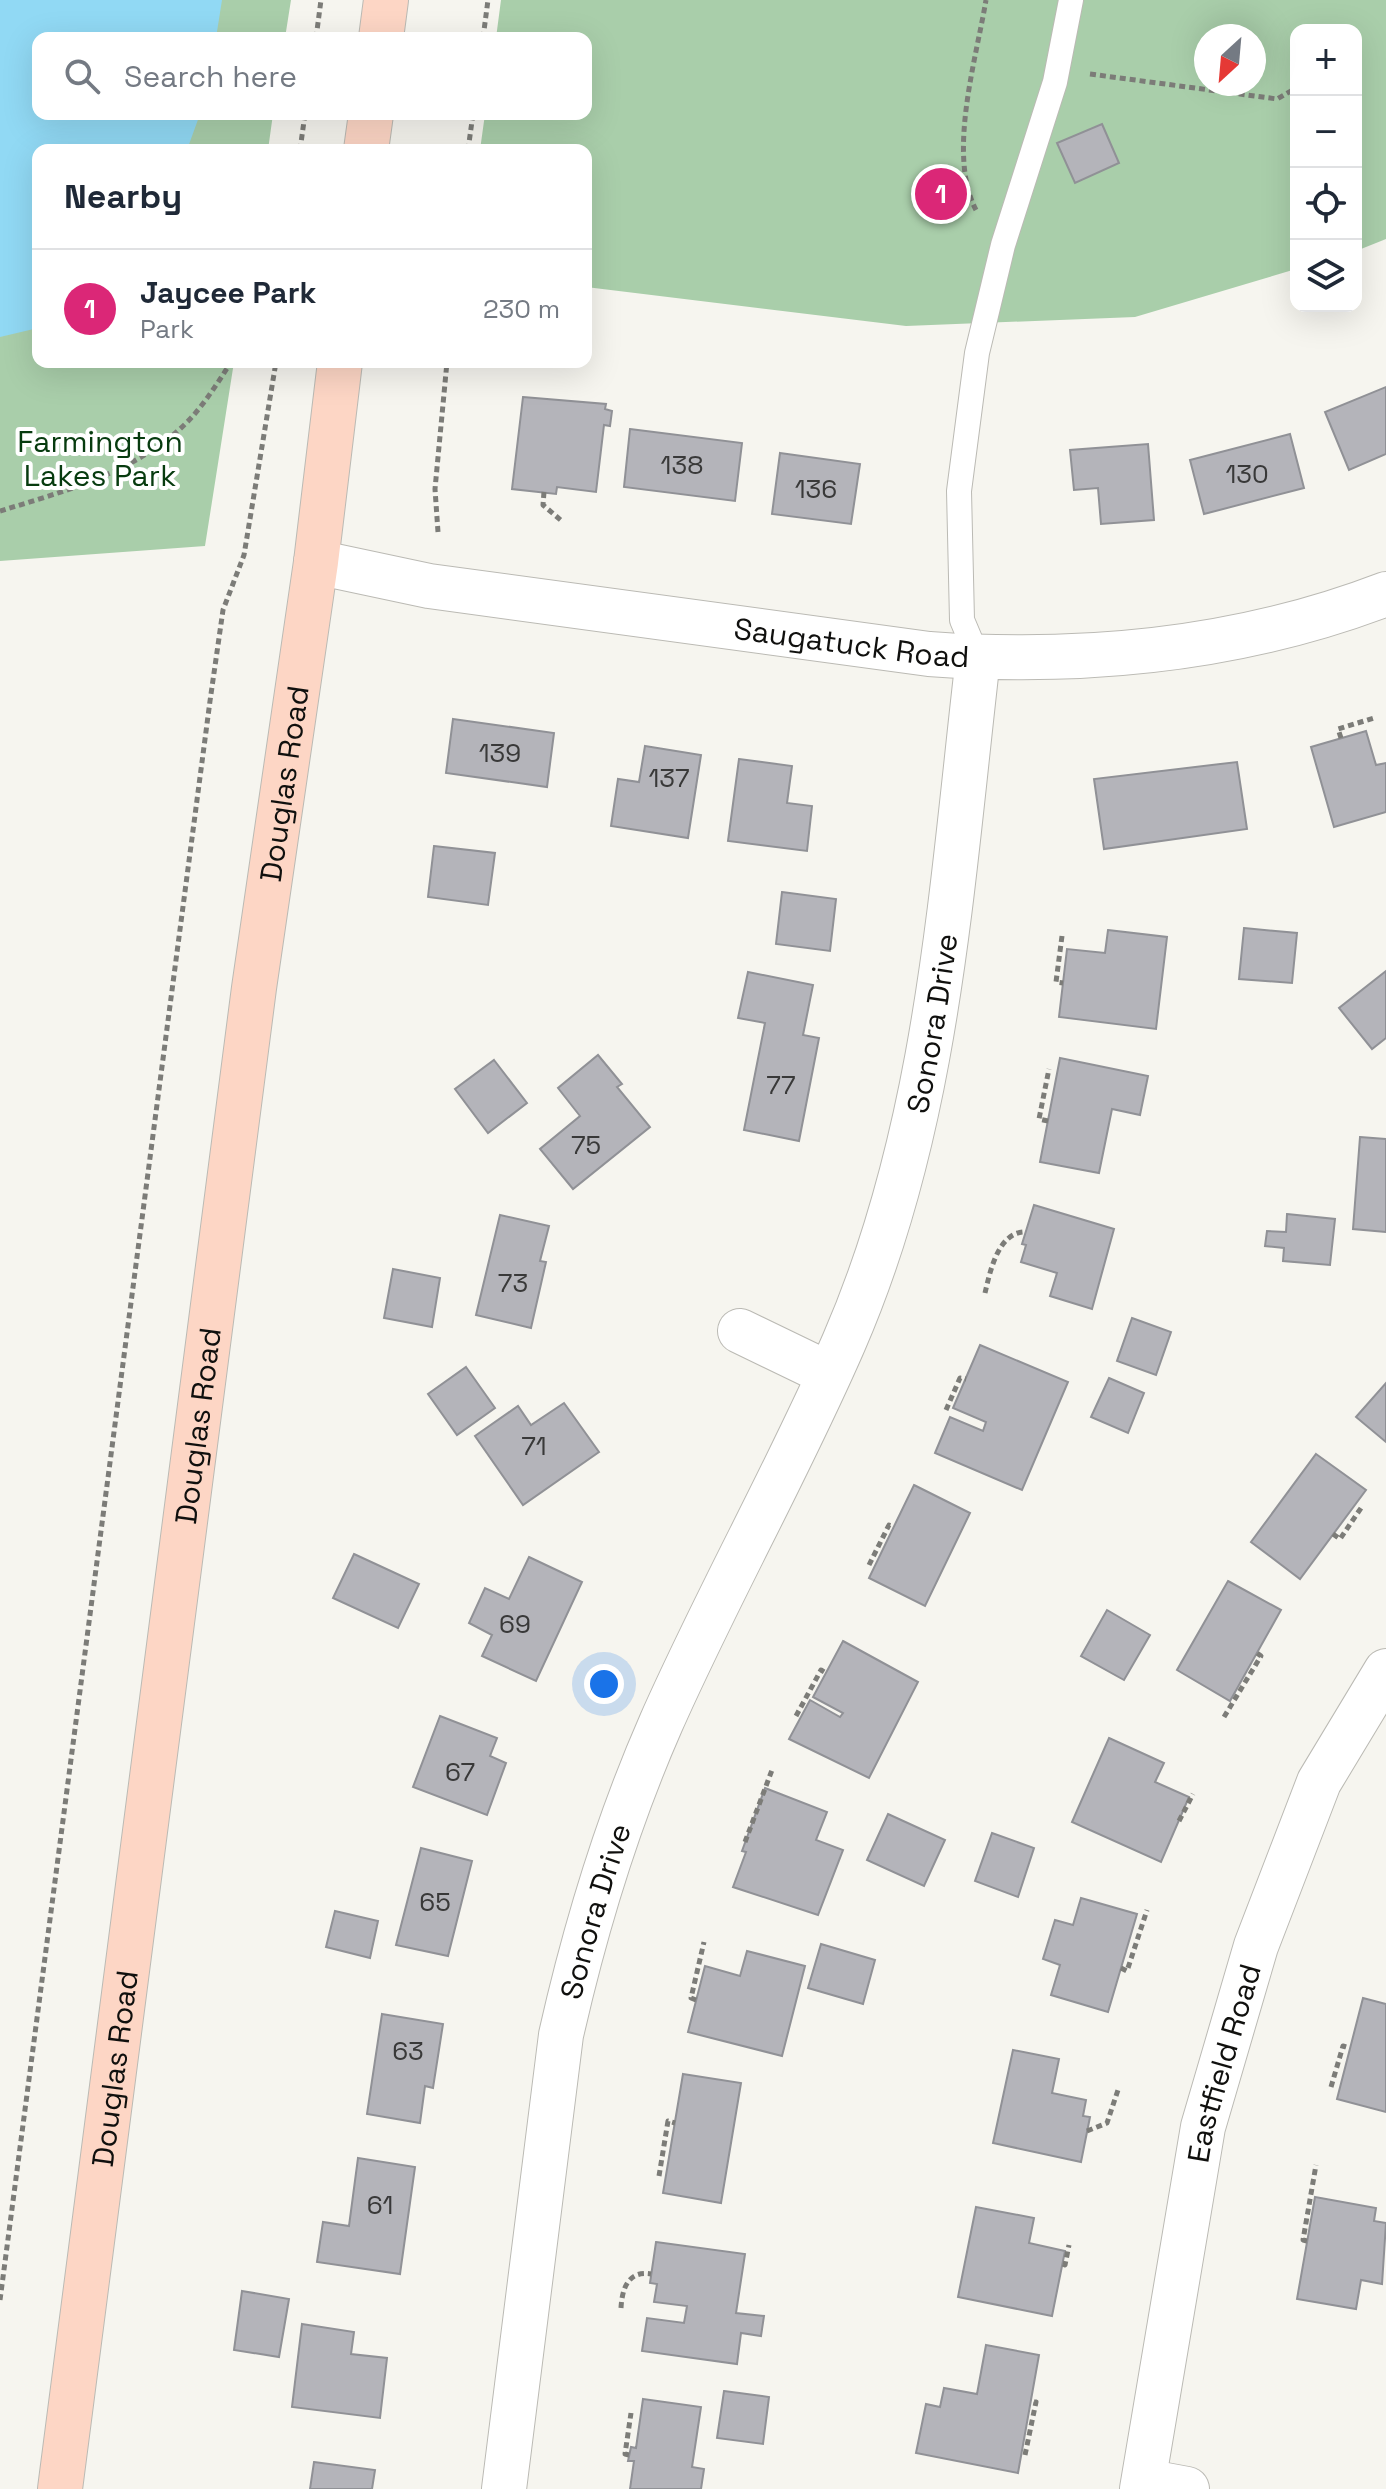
<!DOCTYPE html>
<meta charset="utf-8">
<style>
:root{--surface:#fff;--page:#f6f6f7;--text:#1f2937;--muted:#747a83;--line:#e0e1e3;--accent:#db2777}
body{margin:0;font-family:"Space Grotesk",sans-serif;background:var(--page);color:var(--text)}
.controls{position:absolute;right:24px;top:24px;display:grid;overflow:hidden;border-radius:16px;box-shadow:0 8px 32px #0002}
.controls button{width:72px;height:72px;display:grid;place-items:center;padding:0;border:0;border-bottom:2px solid var(--line);background:var(--surface);color:var(--text);font:40px sans-serif}
.compass{position:absolute;left:1194px;top:24px;width:72px;height:72px;border-radius:50%;background:var(--surface);box-shadow:0 8px 32px #0002;rotate:206deg}
.you{position:absolute;left:604px;top:1684px;width:28px;height:28px;margin:-20px;border:6px solid #fff;border-radius:50%;background:#1a73e8;box-shadow:0 0 0 12px #1a73e833}
.badge{display:grid;place-items:center;width:52px;height:52px;border-radius:50%;background:var(--accent);color:#fff;font-size:26px;font-weight:700}
.pin{position:absolute;translate:-50% -50%;border:4px solid #fff;box-shadow:0 2px 8px #0006}
.list{margin:0;padding:0;list-style:none}
h2{display:flex;justify-content:space-between;align-items:center;height:104px;margin:0;padding:0 32px;font-size:34px}
h2 small{font-size:26px;font-weight:400;color:var(--muted)}
.list li{display:grid;grid-template-columns:52px 1fr auto;gap:24px;align-items:center;box-sizing:border-box;height:120px;padding:0 32px;border-top:2px solid var(--line)}
.list b{display:block;font-size:30px;white-space:nowrap}
.list p{margin:0;font-size:26px;white-space:nowrap;color:var(--muted)}
.list em{font-size:26px;font-style:normal;color:var(--muted)}
.icon{flex:none;width:44px;height:44px;fill:none;stroke:currentColor;stroke-width:2;stroke-linecap:round;stroke-linejoin:round}
.map{position:relative;flex:none;width:1386px;height:2489px;overflow:hidden}
.search{position:absolute;background:var(--surface);box-shadow:0 8px 32px #0002;left:32px;top:32px;width:560px;height:88px;display:flex;align-items:center;gap:20px;box-sizing:border-box;padding:0 28px;border-radius:16px;color:var(--muted);font-size:30px}
.panel{position:absolute;background:var(--surface);box-shadow:0 8px 32px #0002;left:32px;top:144px;width:560px;height:224px;border-radius:16px}
.map>svg:first-child{display:block}
</style>
<div class="map">
<svg width="1386" height="2489" viewBox="0 0 1386 2489">
<rect width="100%" height="100%" fill="#f6f5ef"/>
<!-- green -->
<g fill="#a9ceaa" fill-rule="evenodd">
<path d="M0,0h291l-6,38h-247v76h235l-5,36h-230v212h196l-29,184 -205,15z"/>
<path d="M501,0h885v239l-30,12v-221h-60v239l-161,48 -229,9 -320,-39v-137h-106l5,-36h101v-76h-90zM1206,36h48v48h-48z"/>
</g>
<!-- water -->
<path fill="#91d9f4" d="M0,0h222l-6,38h-178v76h162l-13,36h-149v178l-38,9z"/>
<!-- building -->
<g fill="#b4b4ba" stroke="#909196" stroke-width="2">
<path d="M1102,124l17,39 -44,20 -18,-40z"/>
<path d="M1386,387v67l-37,16 -24,-58z"/>
<path d="M523,397l83,7 -1,5 7,2 -2,15 -6,-1 -8,67 -39,-5 -1,7 -44,-5z"/>
<path d="M630,429l112,14 -7,58 -111,-14z"/>
<path d="M1290,434l14,54 -100,26 -14,-54z"/>
<path d="M1148,444l6,76 -53,4 -3,-36 -24,2 -4,-40z"/>
<path d="M780,453l80,11 -9,60 -79,-10z"/>
<path d="M453,719l101,14 -7,54 -101,-14z"/>
<path d="M1366,731l10,34 10,-2v49l-52,15 -23,-80z"/>
<path d="M645,746l56,9 -13,83 -77,-12 7,-47 21,3z"/>
<path d="M739,759l53,7 -5,37 25,3 -5,45 -79,-10z"/>
<path d="M1237,762l10,67 -143,20 -10,-70z"/>
<path d="M434,846l61,7 -7,52 -60,-8z"/>
<path d="M782,892l54,7 -6,52 -54,-7z"/>
<path d="M1244,928l53,5 -5,50 -53,-4z"/>
<path d="M1108,930l59,7 -11,92 -97,-12 8,-68 38,4z"/>
<path d="M1386,971v67l-14,11 -33,-41z"/>
<path d="M748,972l65,13 -10,50 16,3 -20,103 -55,-11 21,-107 -27,-5z"/>
<path d="M598,1055l24,29 -5,3 33,40 -77,62 -33,-40 40,-33 -22,-28z"/>
<path d="M1060,1058l88,18 -8,39 -28,-6 -13,64 -59,-11z"/>
<path d="M494,1060l33,43 -39,30 -33,-44z"/>
<path d="M1360,1137l26,2v93l-33,-3z"/>
<path d="M1034,1205l80,24 -22,80 -42,-13 7,-23 -36,-11 5,-17 -4,-1z"/>
<path d="M1287,1214l48,5 -5,46 -47,-4 1,-13 -19,-2 2,-15 19,1z"/>
<path d="M500,1215l49,11 -9,35 6,1 -15,66 -55,-13z"/>
<path d="M393,1269l47,9 -8,49 -48,-9z"/>
<path d="M1132,1318l39,14 -15,43 -39,-14z"/>
<path d="M980,1345l88,37 -46,108 -87,-37 15,-36 33,14 3,-9 -33,-14z"/>
<path d="M466,1367l29,41 -38,27 -29,-41z"/>
<path d="M1109,1378l35,15 -16,40 -37,-16z"/>
<path d="M1386,1383v59l-30,-25z"/>
<path d="M564,1403l35,49 -76,53 -48,-69 43,-30 13,19z"/>
<path d="M1316,1454l50,36 -66,89 -49,-37z"/>
<path d="M914,1485l56,28 -45,93 -56,-28z"/>
<path d="M354,1554l65,30 -21,44 -65,-30z"/>
<path d="M529,1557l53,25 -46,99 -54,-25 10,-21 -23,-12 16,-35 24,11z"/>
<path d="M1228,1581l53,29 -51,91 -53,-31z"/>
<path d="M1107,1610l43,25 -26,45 -43,-24z"/>
<path d="M843,1641l75,41 -49,96 -80,-39 21,-39 30,17 3,-4 -30,-16z"/>
<path d="M440,1716l57,22 -7,18 16,7 -19,52 -74,-28z"/>
<path d="M1109,1738l55,25 -9,19 34,15 -28,65 -89,-40z"/>
<path d="M765,1788l62,24 -11,28 27,10 -25,65 -85,-28 13,-35 -4,-1z"/>
<path d="M888,1814l57,26 -21,46 -57,-26z"/>
<path d="M992,1833l42,15 -16,49 -43,-16z"/>
<path d="M421,1848l51,13 -24,95 -52,-11z"/>
<path d="M1081,1898l56,16 -29,98 -57,-17 9,-30 -17,-6 12,-39 18,5z"/>
<path d="M335,1911l43,10 -8,37 -44,-11z"/>
<path d="M821,1944l54,16 -12,44 -55,-16z"/>
<path d="M747,1951l58,15 -23,90 -94,-24 17,-66 35,10z"/>
<path d="M1363,1998l23,6v108l-49,-13z"/>
<path d="M382,2014l61,10 -10,64 -8,-2 -5,37 -53,-9z"/>
<path d="M1013,2050l46,9 -7,34 34,7 -3,16 7,1 -9,45 -88,-19z"/>
<path d="M683,2074l58,9 -20,120 -58,-10z"/>
<path d="M358,2158l57,9 -15,107 -83,-12 6,-40 26,4z"/>
<path d="M1315,2197l61,11 -2,13 12,2 -4,61 -21,-4 -5,29 -59,-10z"/>
<path d="M976,2207l58,11 -5,25 36,8 -13,65 -94,-19z"/>
<path d="M656,2242l89,12 -9,59 28,3 -3,20 -20,-3 -4,31 -95,-13 5,-33 37,5 3,-17 -33,-4 3,-18 -7,-1z"/>
<path d="M242,2291l47,8 -10,58 -45,-7z"/>
<path d="M302,2324l52,8 -3,22 36,4 -7,60 -88,-11z"/>
<path d="M986,2345l53,10 -21,118 -102,-20 10,-49 14,3 4,-19 33,6z"/>
<path d="M724,2391l45,6 -6,47 -46,-6z"/>
<path d="M643,2399l58,8 -9,60 12,2 -3,20h-71l4,-28h-6l3,-14 5,1z"/>
<path d="M314,2462l61,8 -3,19h-62z"/>
</g>
<g fill="none" stroke-linecap="round" stroke-linejoin="round">
<!-- lane casing -->
<g stroke="#bbbab4" stroke-width="26">
<path id="lane" d="M978,658l-16,-38 -3,-129 18,-138 26,-108 52,-163 16,-82"/>
</g>
<!-- street casing -->
<g stroke="#bbbab4" stroke-width="46">
<g id="street">
<path id="s1" d="M316,562l113,24 500,68c156,11 311,-4 457,-60"/>
<path d="M740,1331l89,43"/>
<path d="M1144,2481l43,8"/>
<path id="s2" d="M504,2489l57,-454c24,-106 56,-212 100,-312 57,-129 127,-252 183,-381 94,-216 107,-453 134,-684"/>
<path id="s3" d="M1142,2489l61,-362 53,-181 63,-164 67,-111"/>
</g>
</g>
<!-- secondary casing -->
<g stroke="#bbbab4" stroke-width="46">
<g id="secondary">
<path d="M381,38l5,-38"/>
<path d="M366,150l5,-36"/>
<path id="s4" d="M60,2489l194,-1501 62,-426 24,-200"/>
</g>
</g>
<!-- path -->
<g stroke="#7c7c78" stroke-width="5" stroke-dasharray="6 4" stroke-linecap="butt">
<path d="M316,38l5,-38"/>
<path d="M483,38l5,-38"/>
<path d="M1090,74l187,25 19,-11"/>
<path d="M300,150l5,-36"/>
<path d="M468,150l5,-36"/>
<path d="M976,210c-29,-55 0,-150 10,-210"/>
<path d="M544,492l-1,13 20,17"/>
<path d="M0,511c66,-20 143,-41 192,-94 15,-17 27,-36 39,-55"/>
<path d="M438,532l-3,-43 12,-127"/>
<path d="M1341,738l-3,-9 36,-11"/>
<path d="M1062,936l-6,46 7,1"/>
<path d="M1048,1121l-9,-2 10,-50"/>
<path d="M985,1293c5,-21 13,-62 41,-61"/>
<path d="M946,1410l14,-32 6,1"/>
<path d="M1333,1534l7,5 21,-31"/>
<path d="M869,1565l20,-40 5,2"/>
<path d="M796,1716l25,-46 5,3"/>
<path d="M1224,1717l37,-61 -4,-3"/>
<path d="M1179,1821l14,-27"/>
<path d="M745,1842l27,-72"/>
<path d="M1121,1968l6,3 20,-61"/>
<path d="M696,2000l-5,-2 13,-56"/>
<path d="M1331,2087l12,-41 7,2"/>
<path d="M1087,2131l20,-8 11,-33"/>
<path d="M659,2176l9,-55 7,2"/>
<path d="M1307,2241l-4,-1 13,-75"/>
<path d="M1063,2264l2,1 4,-20"/>
<path d="M0,2300l210,-1599 13,-91 21,-55 32,-193"/>
<path d="M621,2308c1,-19 7,-38 30,-34"/>
<path d="M629,2455l-4,-1 6,-41"/>
<path d="M1025,2455l11,-53h-4"/>
</g>
<!-- lane -->
<use href="#lane" stroke="#fff" stroke-width="24"/>
<!-- street -->
<use href="#street" stroke="#fff" stroke-width="44"/>
<!-- secondary -->
<use href="#secondary" stroke="#fdd6c5" stroke-width="44"/>
</g>
<g text-anchor="middle" dominant-baseline="central" stroke-width="8" stroke-linejoin="round" paint-order="stroke">
<!-- number labels -->
<g font-size="26" fill="#393939">
<text x="682" y="465">138</text>
<text x="1247" y="474">130</text>
<text x="816" y="489">136</text>
<text x="500" y="753">139</text>
<text x="669" y="778">137</text>
<text x="781" y="1085">77</text>
<text x="586" y="1145">75</text>
<text x="513" y="1283">73</text>
<text x="534" y="1446">71</text>
<text x="515" y="1624">69</text>
<text x="460" y="1772">67</text>
<text x="435" y="1902">65</text>
<text x="408" y="2051">63</text>
<text x="380" y="2205">61</text>
</g>
<!-- park labels -->
<g font-size="30" fill="#073b0f" stroke="#fff">
<text x="100" y="441">Farmington<tspan x="100" dy="34">Lakes Park</tspan></text>
</g>
<!-- street labels -->
<g font-size="30" fill="#10100e" stroke="#fff">
<text stroke="none"><textPath href="#s1" startOffset="542">Saugatuck Road</textPath></text>
<text stroke="none"><textPath href="#s4" startOffset="1720">Douglas Road</textPath></text>
<text stroke="none"><textPath href="#s2" startOffset="1540">Sonora Drive</textPath></text>
<text stroke="none"><textPath href="#s4" startOffset="1072">Douglas Road</textPath></text>
<text stroke="none"><textPath href="#s2" startOffset="586">Sonora Drive</textPath></text>
<text stroke="none"><textPath href="#s3" startOffset="434">Eastfield Road</textPath></text>
<text stroke="none"><textPath href="#s4" startOffset="424">Douglas Road</textPath></text>
</g>
</g>
</svg>
<div class="controls">
<button>+</button>
<button>−</button>
<button><svg class="icon" aria-label="locate" viewBox="0 0 24 24"><circle cx="12" cy="12" r="6"/><path d="M12 2v4M12 18v4M2 12h4M18 12h4"/></svg></button>
<button><svg class="icon" aria-label="layers" viewBox="0 0 24 24"><path d="M12 4l9 5-9 5-9-5zM3 14l9 5 9-5"/></svg></button>
</div>
<svg class="compass" viewBox="-18 -18 36 36"><path d="M0-13l5 13h-10z" fill="#e53935"/><path d="M0 13l5-13h-10z" fill="#747a83"/></svg>
<div class="you"></div>
<div class="pin badge" style="left:941px;top:194px">1</div>
<div class="search"><svg class="icon" aria-label="search" viewBox="0 0 24 24"><circle cx="10" cy="10" r="6"/><path d="M15 15l6 6"/></svg>Search here</div>
<section class="panel">
<h2>Nearby<small></small></h2>
<ul class="list">
<li><span class="badge">1</span><div><b>Jaycee Park</b><p>Park</p></div><em>230 m</em></li>
</ul>
</section>
</div>
